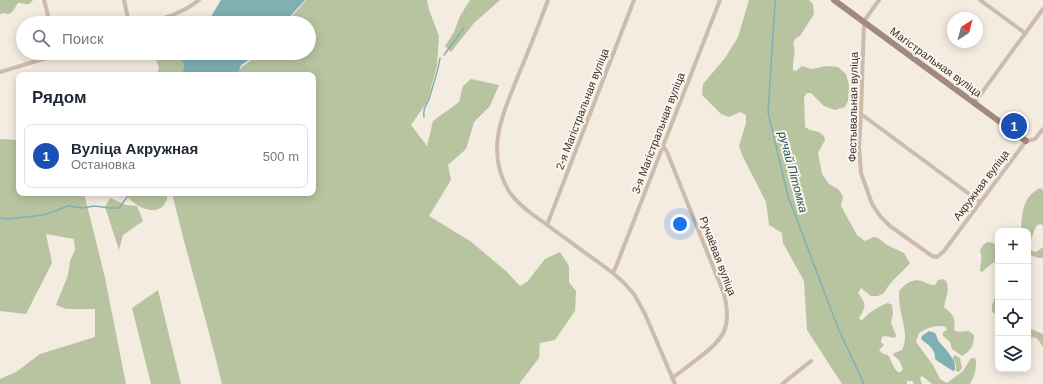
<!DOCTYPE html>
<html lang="ru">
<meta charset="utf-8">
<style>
:root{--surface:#fff;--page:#f2f2f3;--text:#1f2937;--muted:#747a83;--line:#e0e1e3;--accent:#1a73e8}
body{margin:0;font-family:Helvetica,sans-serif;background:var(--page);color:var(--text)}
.controls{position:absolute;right:12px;bottom:12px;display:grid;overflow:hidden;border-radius:8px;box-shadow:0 2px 10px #0003}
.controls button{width:36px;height:36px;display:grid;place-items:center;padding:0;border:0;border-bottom:1px solid var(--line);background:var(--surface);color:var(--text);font:20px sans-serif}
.compass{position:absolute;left:947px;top:12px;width:36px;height:36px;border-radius:50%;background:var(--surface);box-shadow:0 2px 10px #0003;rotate:36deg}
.you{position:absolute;left:680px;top:224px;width:14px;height:14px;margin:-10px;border:3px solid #fff;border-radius:50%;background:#1a73e8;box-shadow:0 0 0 6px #1a73e833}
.badge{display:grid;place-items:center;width:26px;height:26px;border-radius:50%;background:var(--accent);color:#fff;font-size:13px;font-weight:700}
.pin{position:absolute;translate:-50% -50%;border:2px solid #fff;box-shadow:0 1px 4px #0006}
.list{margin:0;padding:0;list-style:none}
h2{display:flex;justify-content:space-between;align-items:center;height:52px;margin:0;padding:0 16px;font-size:17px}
h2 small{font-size:13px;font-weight:400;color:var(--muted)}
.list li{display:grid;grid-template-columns:26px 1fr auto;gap:12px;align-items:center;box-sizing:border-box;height:64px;margin:0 8px 8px;padding:0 8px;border:1px solid var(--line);border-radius:8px}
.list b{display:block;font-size:15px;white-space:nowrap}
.list p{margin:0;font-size:13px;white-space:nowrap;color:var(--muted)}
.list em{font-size:13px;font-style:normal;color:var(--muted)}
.icon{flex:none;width:22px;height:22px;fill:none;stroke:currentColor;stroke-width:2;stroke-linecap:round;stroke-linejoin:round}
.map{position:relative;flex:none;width:1043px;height:384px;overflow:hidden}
.search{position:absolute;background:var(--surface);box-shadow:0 2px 10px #0003;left:16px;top:16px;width:300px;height:44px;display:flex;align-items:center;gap:10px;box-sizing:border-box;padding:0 14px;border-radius:22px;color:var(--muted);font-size:15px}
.panel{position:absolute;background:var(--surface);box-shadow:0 2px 10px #0003;left:16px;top:72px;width:300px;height:124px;border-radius:8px}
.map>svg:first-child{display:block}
</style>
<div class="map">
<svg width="1043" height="384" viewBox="0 0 1043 384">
<rect width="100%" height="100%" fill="#f4ebe1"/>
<!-- green -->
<g fill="#b8c4a0">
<path d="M0,0h33c-5,8 -8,2 -15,3l-5,8 -4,3 -7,-1 -2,2z"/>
<path d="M306,0h121l2,10 10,26 -2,30 -10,36 -16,23 16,21 6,-25 26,-19 4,-16 8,-7 28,6 -9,21 -16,16 -8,27 -18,16 3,15 -22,36 41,25 36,30 14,15 7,-4 18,-23 15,-7 9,14v16l7,9 -1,20 -20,29 -15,3 -1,15 -20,26h-297c-15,-64 -35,-127 -50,-191h141v-118h-77l6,-8 19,-14h48v-30h-23z"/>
<path d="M470,0h30l-26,23 -23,29 -6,-6 9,-14 6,-16z"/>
<path d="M749,0h60l4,4 1,10 -14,22 -5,3 -2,5c4,8 -1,17 0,26l3,1 6,-5 10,3 14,-3 12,1 8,7 3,11 -1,16 -3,6 -10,3 -11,-4 -13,-13h-4l-3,4 1,30 5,3 9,2 5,4 1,4 -7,13 4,21 7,10 9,5 5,7 -2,10 16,29 8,6 9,-4 4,1 9,7 17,8 6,10c-8,10 -20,18 -26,30l-6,3h-7l-10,-8 -3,5c9,12 8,12 1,26l3,1c8,-8 15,-13 26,-17l4,2 1,8 -2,10 5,12 -1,3 -10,-2 -3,1 -1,5 3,3 -5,5 4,4 5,1c4,6 5,13 10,17h3l2,-3 -4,-9 -6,-5 1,-2 8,-3c7,-14 0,-29 -2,-43 -1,-6 -1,-11 -1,-16 6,-7 13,-13 23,-10 5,2 7,4 13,4l3,-5 6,-1 3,4 1,7 -4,17c9,8 12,10 10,23l4,2 11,-1 5,4c0,10 -3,16 -12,21l-10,-7 -2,-7 -7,-6v-4l4,-2 -1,-3c-9,-3 -19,1 -27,6l-3,9 17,23 7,14 7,4 16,-12 8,-13h4c3,8 -1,20 -5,26h-38l-10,-8 -2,2 2,6h-8l-2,-3h-5v3h-65l-35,-54 -3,-49 -21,-38 -1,-10 -13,-8 -3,-23 -23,-45 -4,-11 7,-23v-8l-6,-3 -11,5 -8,-3 -19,-19 1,-11 22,-26 13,-21z"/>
<path d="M157,53c13,0 19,-2 27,11l-1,8 -2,3h-24l2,-8 -3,-7 2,-5z"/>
<path d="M0,139l19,1v53h65l21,85 21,106h-126v-5l16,-7 24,-18 55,-17v-28h-29l-10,-4 12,-30 2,-14 5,-11 -1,-11 -28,-5 6,29 -26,51 -26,-3z"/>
<path d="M1040,188l3,2v36l-2,-2 -4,1c-3,4 -3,8 -5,12 -2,4 -3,6 -4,10v-16h-7c1,-17 1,-34 19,-43z"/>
<path d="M123,193h44c1,6 -1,10 -5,14 -13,10 -30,-5 -39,-14z"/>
<path d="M110,198l16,7 11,1 6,15 -20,14 -4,15 -14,-43z"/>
<path d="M987,242l6,1 5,4v13l-8,5 -8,7 -2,-1c0,-8 3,-12 0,-21l3,-5z"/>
<path d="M1028,247l2,3 6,2 7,-5v11h-5l-10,-4z"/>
<path d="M158,290l23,94h-30l-19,-76z"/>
<path d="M998,290v22l-3,2 -3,-2v-7z"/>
<path d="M1028,328l15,6v13c-5,-7 -4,-10 -14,-10l-1,8z"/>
<path d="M955,355l5,3 2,10 -3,4 -3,-1v-6l-4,-7z"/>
</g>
<!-- water -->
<g fill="#7fb0b2">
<path d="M221,0h84l-21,23h-74l2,-8z"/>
<path d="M171,53h88l-18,12 -2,7 -4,3h-54l2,-3 1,-8c-4,-6 -6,-9 -13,-11z"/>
<path d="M929,331l6,2c2,3 2,6 4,9 6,6 18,19 16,28l-2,1 -14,-9 -4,-3c1,-10 -7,-14 -14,-20l1,-3z"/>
</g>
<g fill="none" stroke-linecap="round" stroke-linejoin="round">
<!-- stream -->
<g stroke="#7fb0b2" stroke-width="1.5">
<path d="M776,0l-1,4 -7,108 20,84 50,132 26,56"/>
<path d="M444,55l20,-27"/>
<path d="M424,117c-1,-10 2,-10 5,-18 4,-14 9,-27 11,-41"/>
<path d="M0,218l8,1 35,-4 25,-9 15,2 11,-2 16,2h9l8,-11"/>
</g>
<!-- street -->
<g stroke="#cdbbac" stroke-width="4">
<path d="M44,0l6,23"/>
<path d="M124,0l5,23"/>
<path d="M548,0c-9,24 -18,48 -28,71 -16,41 -37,79 -10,122 6,8 14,15 22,21l81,59 10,9 11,12 11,20 30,70"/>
<path d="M879,0l-15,21 -3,93 -2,33 2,26 11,31 8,12 10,10 42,30 5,1 7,-6 82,-110 9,-2 8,-10"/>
<path d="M980,0l45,33"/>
<path d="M148,23c19,-6 35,-10 51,-23"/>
<path d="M0,72l63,-19"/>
<path d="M975,102l68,-93"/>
<path d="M861,114l119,88"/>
<path d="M663,146l4,6 57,142c8,32 1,44 -24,63 -9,7 -18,14 -28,21"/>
<path d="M547,225l87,-225"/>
<path d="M613,273l4,-9 103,-264"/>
<path d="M782,384l29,-23"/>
</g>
<!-- secondary -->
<path stroke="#a18a7d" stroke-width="6" d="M834,0l192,141"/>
</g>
<g text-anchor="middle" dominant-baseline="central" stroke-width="4" stroke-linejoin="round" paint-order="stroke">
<!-- street labels -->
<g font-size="11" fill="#3b302b" stroke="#fbf5ee">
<text transform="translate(936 62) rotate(36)">Магістральная вуліца</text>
<text transform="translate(853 107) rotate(-89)">Фестывальная вуліца</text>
<text transform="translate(582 109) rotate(-69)">2-я Магістральная вуліца</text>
<text transform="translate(658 133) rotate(-69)">3-я Магістральная вуліца</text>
<text transform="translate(981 185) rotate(-53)">Акружная вуліца</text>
<text transform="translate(718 256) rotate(69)">Ручаёвая вуліца</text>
</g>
<!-- water labels -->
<g font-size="12" font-style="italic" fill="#1f5a5e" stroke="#fbf5ee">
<text transform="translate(793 172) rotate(75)">ручай Пітомка</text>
</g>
</g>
</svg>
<div class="controls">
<button>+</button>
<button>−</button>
<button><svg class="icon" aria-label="locate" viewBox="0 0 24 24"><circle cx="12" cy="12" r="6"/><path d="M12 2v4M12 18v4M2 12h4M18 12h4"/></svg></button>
<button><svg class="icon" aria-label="layers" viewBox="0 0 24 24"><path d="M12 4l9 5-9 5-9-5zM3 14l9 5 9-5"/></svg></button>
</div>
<svg class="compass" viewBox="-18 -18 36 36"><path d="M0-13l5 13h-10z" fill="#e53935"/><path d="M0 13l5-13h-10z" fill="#747a83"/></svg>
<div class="you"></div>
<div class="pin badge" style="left:1014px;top:126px;background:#1a4fb4">1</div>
<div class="search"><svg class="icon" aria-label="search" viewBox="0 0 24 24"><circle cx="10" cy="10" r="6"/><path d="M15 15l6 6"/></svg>Поиск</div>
<section class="panel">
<h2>Рядом<small></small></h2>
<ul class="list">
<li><span class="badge" style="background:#1a4fb4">1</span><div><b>Вуліца Акружная</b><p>Остановка</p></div><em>500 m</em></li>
</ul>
</section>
</div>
